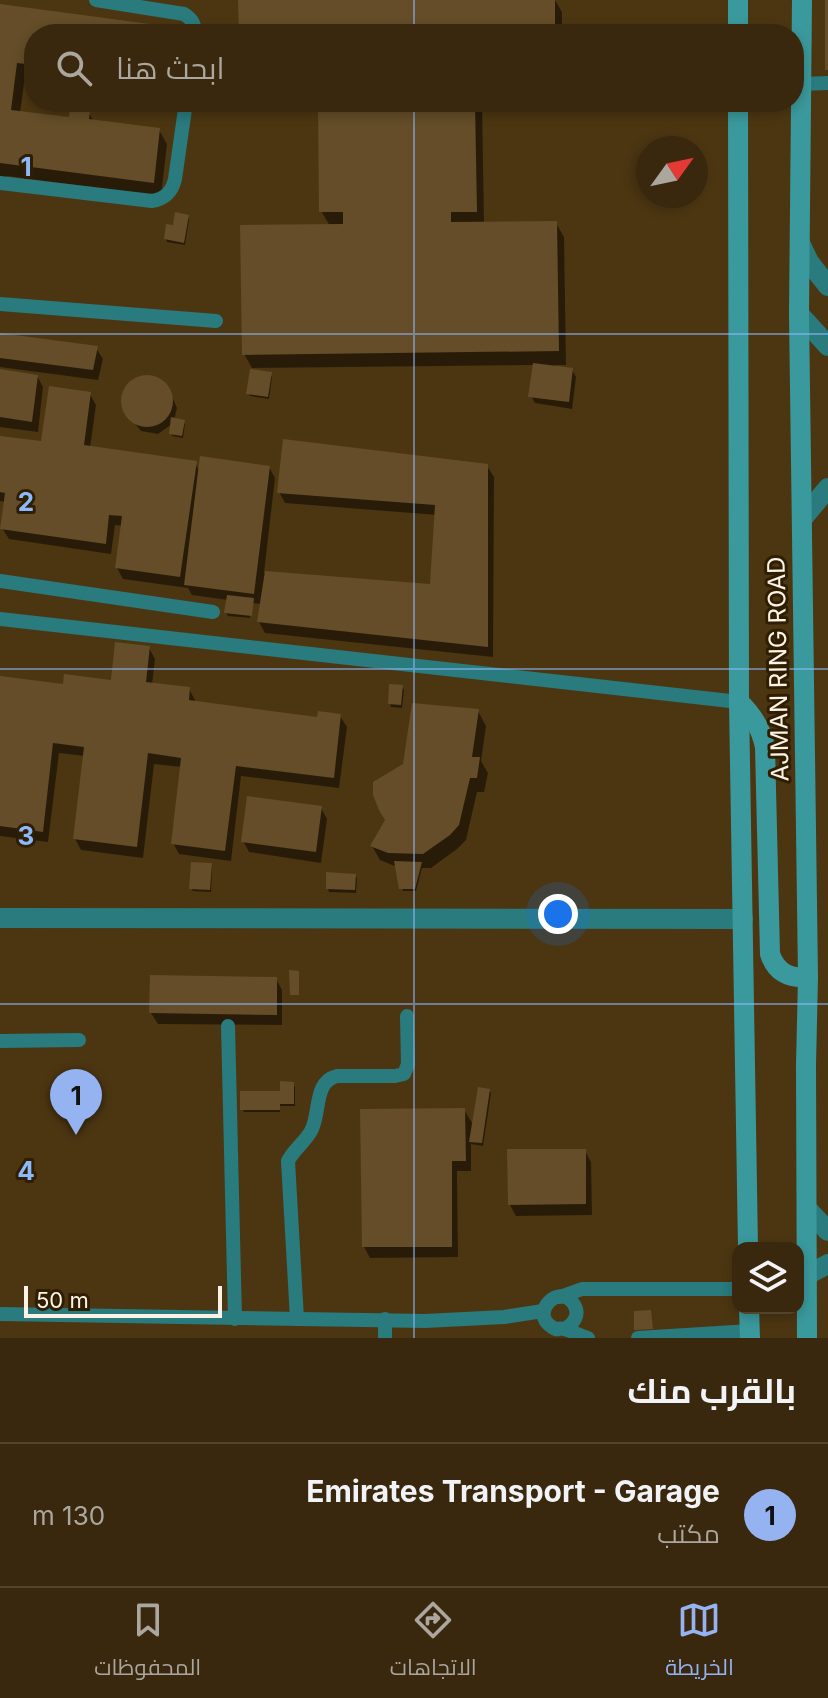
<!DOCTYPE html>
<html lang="ar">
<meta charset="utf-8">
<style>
:root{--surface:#39280e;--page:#44341c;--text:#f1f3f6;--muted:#aba69e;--line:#53442e;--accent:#95b2f1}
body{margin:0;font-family:Inter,Cairo,sans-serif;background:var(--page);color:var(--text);direction:rtl}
.controls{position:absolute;right:24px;bottom:24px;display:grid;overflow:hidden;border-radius:16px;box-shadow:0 4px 12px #0003}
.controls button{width:72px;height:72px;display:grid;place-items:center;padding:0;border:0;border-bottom:2px solid var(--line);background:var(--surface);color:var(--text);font:40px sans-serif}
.compass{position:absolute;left:636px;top:136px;width:72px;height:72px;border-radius:50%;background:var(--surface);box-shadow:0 4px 12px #0003;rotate:57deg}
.scale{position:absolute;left:24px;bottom:20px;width:198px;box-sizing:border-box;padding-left:8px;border:4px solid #fcf3e6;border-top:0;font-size:22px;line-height:28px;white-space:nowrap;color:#fcf3e6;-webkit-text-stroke:6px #2f1e02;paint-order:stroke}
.you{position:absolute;left:558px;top:914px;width:28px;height:28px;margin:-20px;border:6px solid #fff;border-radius:50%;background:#1a73e8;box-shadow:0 0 0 12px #1a73e833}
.badge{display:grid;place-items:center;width:52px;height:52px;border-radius:50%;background:var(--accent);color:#111;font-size:26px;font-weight:700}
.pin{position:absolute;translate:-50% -66px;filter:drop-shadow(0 2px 4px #0008)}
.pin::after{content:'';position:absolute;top:42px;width:28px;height:24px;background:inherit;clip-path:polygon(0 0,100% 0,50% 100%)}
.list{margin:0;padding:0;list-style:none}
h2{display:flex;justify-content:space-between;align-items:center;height:104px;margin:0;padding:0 32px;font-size:34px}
h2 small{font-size:26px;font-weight:400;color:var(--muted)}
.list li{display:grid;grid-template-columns:52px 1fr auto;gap:24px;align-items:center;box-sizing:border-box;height:144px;padding:0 32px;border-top:2px solid var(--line)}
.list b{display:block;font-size:30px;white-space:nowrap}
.list p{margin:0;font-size:26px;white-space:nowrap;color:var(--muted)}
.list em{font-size:26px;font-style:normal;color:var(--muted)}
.icon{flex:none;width:44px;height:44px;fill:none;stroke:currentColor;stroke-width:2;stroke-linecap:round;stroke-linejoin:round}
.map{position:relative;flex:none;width:828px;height:1338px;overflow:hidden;direction:ltr}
.search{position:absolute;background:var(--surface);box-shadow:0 4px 12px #0003;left:24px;right:24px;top:24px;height:88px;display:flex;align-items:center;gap:20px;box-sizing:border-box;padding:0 28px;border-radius:32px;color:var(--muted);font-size:30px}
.sheet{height:248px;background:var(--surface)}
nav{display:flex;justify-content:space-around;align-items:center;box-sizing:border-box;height:112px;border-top:2px solid var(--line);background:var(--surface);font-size:22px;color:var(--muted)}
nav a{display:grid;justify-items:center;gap:4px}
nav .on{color:var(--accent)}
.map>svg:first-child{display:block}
</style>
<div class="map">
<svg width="828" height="1338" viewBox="0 0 828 1338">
<rect width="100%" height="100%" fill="#4c3612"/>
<!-- shadow -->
<g fill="#0007">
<path d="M328,0h227l7,12v22h-321z"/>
<path d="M0,6l171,23 3,5h-140v43l-9,-1 -5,37 50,6 19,-6 5,9 65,8 8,14 -6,52 -154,-20 -2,12 -5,-1z"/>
<path d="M320,102h162l2,122 72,-1 8,14 2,128h-11v3l17,2 4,7 -4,32 -37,-6 -4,-7 4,-31 -283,3 -8,-14 86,-128 -9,-15z"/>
<path d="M188,217l1,3 -4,25 -18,-3 -1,-3z"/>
<path d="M0,335l96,13 7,11 -5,21 -98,-13z"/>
<path d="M0,372l37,4 6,11 -5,45 -38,-5z"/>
<path d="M270,374l2,3 -3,22 -19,-3 -2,-3z"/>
<path d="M151,376l15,8 4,8 7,16 -3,12 9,1 2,3 -2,14 -11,-2 -1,-3 1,-9 -14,10 -17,-3 -17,-21v-17l10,-13z"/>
<path d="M90,394l6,11 -6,43 105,15 5,9 69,-5 6,11 -11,95 168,13 5,-71 -152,-12 -6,-11 208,-26 7,11 -1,180 -228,-24 -6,-11 3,-18 -10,-1 -2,15 -22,-2 -2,-3 2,-13 -36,-5 -4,-7 -65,-9 -6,-11 6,-42 -8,-1 -4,29 -102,-15 -7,-11 4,-26 -6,-1v-63l42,6z"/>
<path d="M149,648l6,11 -3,26 37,4 6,11v3l124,16 21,-3 7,11 -8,61 -98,-12 -10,85 -52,-7 -6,-11 9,-76 -28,-3 -11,94 -62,-8 -6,-11 10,-83 -26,-3 -11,89 -48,-6v-158l65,9 47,-5z"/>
<path d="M402,687l2,3 -2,18 -11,-1 -1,-3z"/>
<path d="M478,711l8,15 -5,35 7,12 -4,19h-7l-11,48 -9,9 -26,19h-9l-6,23h-13l-6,-24 -17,-7 -8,-14 15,-25 17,-56z"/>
<path d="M321,808l6,11 -6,44 -72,-11 -6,-11z"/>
<path d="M211,865l1,3 -1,24 -18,-1 -2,-3z"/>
<path d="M355,876l2,2 -1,15 -27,-1 -1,-3z"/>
<path d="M276,979l6,11v35l-124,-1 -7,-11z"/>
<path d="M293,1084l2,3v19h-15v6h-36l-2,-3 40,-16z"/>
<path d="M489,1090l2,3 -8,53 -12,-2v27h-14l1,86 -88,1 -6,-11 100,-137 10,16z"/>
<path d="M585,1151l6,11 1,53 -76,1 -6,-11z"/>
</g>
<!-- building -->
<g fill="#644d28">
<path d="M238,0h317v34h-316z"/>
<rect x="825" y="0" width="3" height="70"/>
<path d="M0,4l172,23 -1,7h-137v31l-17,-2 -6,47 58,7 1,-9 20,3 -1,8 71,9 -6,55 -154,-20z"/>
<path d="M318,102h157l2,110h-26v10l106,-1 2,130 -317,4 -2,-130 103,-1v-12h-24z"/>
<path d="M175,212l14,3 -5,28 -20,-4 2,-15 7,1z"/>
<path d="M0,333l98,13 -5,24 -93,-12z"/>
<path d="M533,363l40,5 -4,34 -41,-5z"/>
<path d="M0,369l38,6 -6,47 -32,-5z"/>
<path d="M250,369l22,3 -4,25 -22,-3z"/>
<circle cx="147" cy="401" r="26"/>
<path d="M49,386l42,6 -7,53 113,16 -17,116 -65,-9 7,-52 -13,-1 -3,29 -106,-15 5,-36 -5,-1v-56l41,5z"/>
<path d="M171,417l14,3 -3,16 -13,-2z"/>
<path d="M283,439l205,25v183l-231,-25 8,-51 165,13 5,-79 -158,-12z"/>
<path d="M200,456l70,10 -16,128 -70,-9z"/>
<path d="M227,595l27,3 -2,18 -28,-3z"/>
<path d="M115,642l35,4 -4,36 44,5 -1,13 128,17 1,-6 23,3 -7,64 -98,-12 -11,85 -54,-7 10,-86 -33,-5 -11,94 -64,-8 11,-92 -31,-4 -10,89 -43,-6v-150l63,8 1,-10 47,6z"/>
<path d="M389,684l14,1 -2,20 -13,-1z"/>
<path d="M412,703l67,6 -7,48h8l-3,21h-7l-11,47 -9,10 -27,19 -35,-1 -18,-7 15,-26 -6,-10 -6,-15v-13l30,-18z"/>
<path d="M247,796l75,10 -6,46 -75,-10z"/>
<path d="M394,861l28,1 -7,27h-16z"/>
<path d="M191,862l21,1 -2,27 -21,-1z"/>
<path d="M326,872l30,2 -1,16 -29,-1z"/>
<path d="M289,970l10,1v24h-9z"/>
<path d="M150,975l127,2v38l-128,-2z"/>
<path d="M280,1081l14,1v22h-14v6h-40v-19h40z"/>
<path d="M478,1087l12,2 -8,54 -13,-1z"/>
<path d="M465,1108l1,53h-14v86h-90l-2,-138z"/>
<path d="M507,1149h79v55l-78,1z"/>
<path d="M651,1310l2,19 -19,1v-19z"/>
</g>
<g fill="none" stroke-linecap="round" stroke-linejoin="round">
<!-- service -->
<g stroke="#297b7d" stroke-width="14">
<path d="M96,0l88,14c8,5 11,10 11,20"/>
<path d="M802,84l26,-1"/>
<path d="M0,183l152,18c13,-2 20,-9 23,-22l11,-77"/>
<path d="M0,304l216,17"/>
<path d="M0,581l213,31"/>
<path d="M0,619l739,83"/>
<path d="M228,1026l7,293"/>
<path d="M0,1041l79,-1"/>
<path d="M560,1297l22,-8h156"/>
<path d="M0,1314l425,7 79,-4 39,-6"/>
<path d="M297,1319l-9,-158c6,-12 17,-19 23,-30 10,-18 2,-49 26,-55h58l9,-2 4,-10 -1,-48"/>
<path d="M564,1329c10,-5 17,-15 9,-26 -14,-20 -44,10 -21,24 8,5 3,0 12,2 8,2 16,7 24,9"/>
<path d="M385,1338v-19"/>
<path d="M638,1338l112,-7"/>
</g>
<!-- minor -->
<g stroke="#297b7d" stroke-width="20">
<path d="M800,243l9,19 19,24"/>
<path d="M799,314l29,32"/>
<path d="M802,519l26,-31"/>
<path d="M0,918l743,1"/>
<path d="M807,1209l21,22"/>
<path d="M807,1275l21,-11"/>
</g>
<!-- secondary -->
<g stroke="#3a999c" stroke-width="20">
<path d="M738,0v34"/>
<path d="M802,0l-3,314 9,663 -2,88 1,273"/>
<path d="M738,102l1,600 9,546"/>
<path d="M739,702c14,13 22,26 26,45l5,207c6,18 19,25 38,23"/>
<path d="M749,1308l1,30"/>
</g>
</g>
<!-- grid -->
<path fill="none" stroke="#8cb9fc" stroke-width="2" stroke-opacity="0.55" d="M414,0v34M414,102v1236M0,334h828M0,669h828M0,1004h828"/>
<g text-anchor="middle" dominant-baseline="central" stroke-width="6" stroke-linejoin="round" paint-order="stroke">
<!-- street labels -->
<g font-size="24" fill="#fcf3e6" stroke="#2f1e02">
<text transform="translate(778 669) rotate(-91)">AJMAN RING ROAD</text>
</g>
</g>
<g font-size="26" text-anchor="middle" font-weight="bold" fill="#8cb9fc" stroke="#2f1e02" stroke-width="6" stroke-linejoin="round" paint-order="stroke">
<text x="26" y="176">1</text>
<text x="26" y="511">2</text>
<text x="26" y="845">3</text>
<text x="26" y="1180">4</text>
</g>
</svg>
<div class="controls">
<button><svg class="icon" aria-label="layers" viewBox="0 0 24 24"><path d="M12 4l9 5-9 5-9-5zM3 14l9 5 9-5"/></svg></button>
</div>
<svg class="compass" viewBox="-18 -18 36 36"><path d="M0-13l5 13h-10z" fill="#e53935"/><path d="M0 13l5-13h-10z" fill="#aba69e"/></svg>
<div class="scale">50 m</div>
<div class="you"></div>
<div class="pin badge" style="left:76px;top:1135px">1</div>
<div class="search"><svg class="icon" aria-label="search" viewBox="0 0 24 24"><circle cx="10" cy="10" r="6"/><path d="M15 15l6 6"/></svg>ابحث هنا</div>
</div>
<section class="sheet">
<h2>بالقرب منك<small></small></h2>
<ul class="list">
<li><span class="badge">1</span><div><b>Emirates Transport - Garage</b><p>مكتب</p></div><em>130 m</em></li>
</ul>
</section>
<nav>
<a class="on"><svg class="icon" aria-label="map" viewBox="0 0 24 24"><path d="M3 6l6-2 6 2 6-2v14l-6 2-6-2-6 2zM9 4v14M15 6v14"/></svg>الخريطة</a>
<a><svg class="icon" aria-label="directions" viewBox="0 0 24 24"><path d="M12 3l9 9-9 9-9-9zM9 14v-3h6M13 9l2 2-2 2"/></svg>الاتجاهات</a>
<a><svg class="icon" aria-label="saved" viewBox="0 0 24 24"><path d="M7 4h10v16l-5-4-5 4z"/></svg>المحفوظات</a>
</nav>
